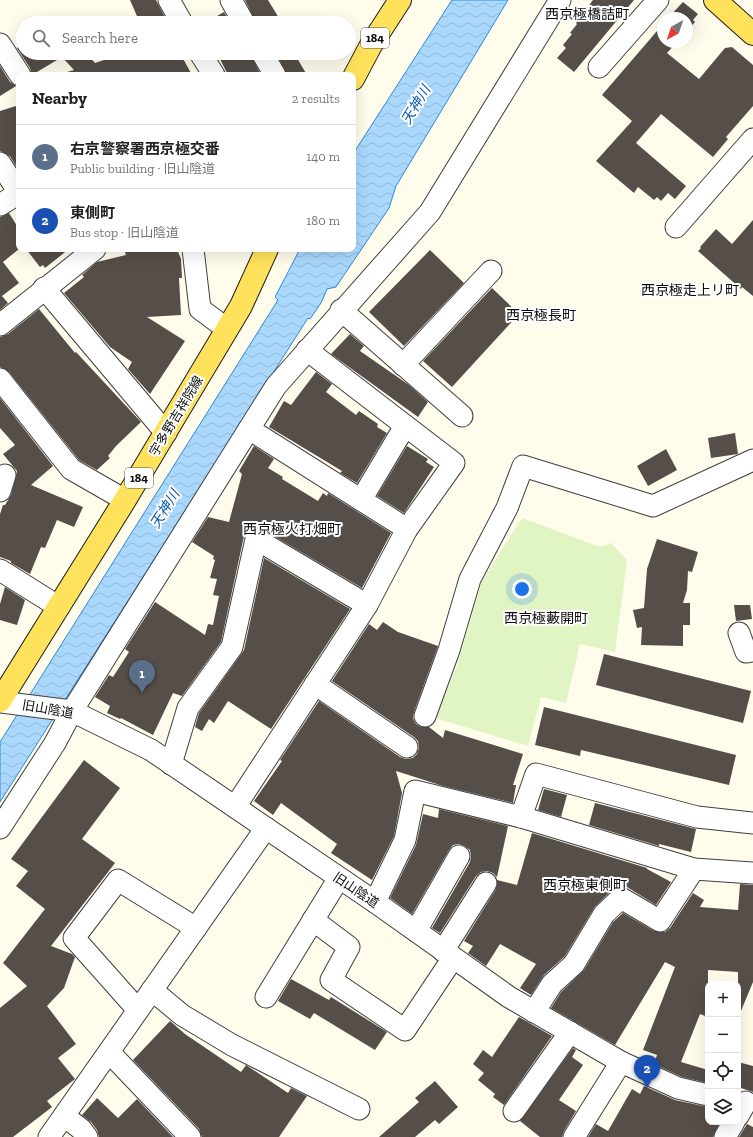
<!DOCTYPE html>
<meta charset="utf-8">
<style>
:root{--surface:#fff;--page:#f2f2f2;--text:#222;--muted:#767676;--line:#e0e0e0;--accent:#7c3aed}
body{margin:0;font-family:"Zilla Slab","Noto Sans JP",serif;background:var(--page);color:var(--text)}
.controls{position:absolute;right:12px;bottom:12px;display:grid;overflow:hidden;border-radius:8px;box-shadow:0 4px 16px #0002}
.controls button{width:36px;height:36px;display:grid;place-items:center;padding:0;border:0;border-bottom:1px solid var(--line);background:var(--surface);color:var(--text);font:20px sans-serif}
.compass{position:absolute;left:657px;top:12px;width:36px;height:36px;border-radius:50%;background:var(--surface);box-shadow:0 4px 16px #0002;rotate:220deg}
.you{position:absolute;left:522px;top:589px;width:14px;height:14px;margin:-10px;border:3px solid #fff;border-radius:50%;background:#1a73e8;box-shadow:0 0 0 6px #1a73e833}
.badge{display:grid;place-items:center;width:26px;height:26px;border-radius:50%;background:var(--accent);color:#fff;font-size:13px;font-weight:700}
.pin{position:absolute;translate:-50% -33px;filter:drop-shadow(0 1px 2px #0008)}
.pin::after{content:'';position:absolute;top:21px;width:14px;height:12px;background:inherit;clip-path:polygon(0 0,100% 0,50% 100%)}
.list{margin:0;padding:0;list-style:none}
h2{display:flex;justify-content:space-between;align-items:center;height:52px;margin:0;padding:0 16px;font-size:17px}
h2 small{font-size:13px;font-weight:400;color:var(--muted)}
.list li{display:grid;grid-template-columns:26px 1fr auto;gap:12px;align-items:center;box-sizing:border-box;height:64px;padding:0 16px;border-top:1px solid var(--line)}
.list b{display:block;font-size:15px;white-space:nowrap}
.list p{margin:0;font-size:13px;white-space:nowrap;color:var(--muted)}
.list em{font-size:13px;font-style:normal;color:var(--muted)}
.icon{flex:none;width:22px;height:22px;fill:none;stroke:currentColor;stroke-width:2;stroke-linecap:round;stroke-linejoin:round}
.map{position:relative;flex:none;width:753px;height:1137px;overflow:hidden}
.search{position:absolute;background:var(--surface);box-shadow:0 4px 16px #0002;left:16px;top:16px;width:340px;height:44px;display:flex;align-items:center;gap:10px;box-sizing:border-box;padding:0 14px;border-radius:22px;color:var(--muted);font-size:15px}
.panel{position:absolute;background:var(--surface);box-shadow:0 4px 16px #0002;left:16px;top:72px;width:340px;height:180px;border-radius:8px}
.map>svg:first-child{display:block}
</style>
<div class="map">
<svg width="753" height="1137" viewBox="0 0 753 1137">
<defs>
<pattern id="water-waves" width="16" height="10" patternUnits="userSpaceOnUse"><rect width="16" height="10" fill="#aad8fd"/><path d="M0 5q4-4 8 0t8 0" fill="none" stroke="#91b8d8"/></pattern>
</defs>
<rect width="100%" height="100%" fill="#fffcec"/>
<!-- pitch -->
<path fill="#e0f4c4" d="M522,518l78,29 11,-4 16,17 -12,92 -35,-8 -14,59 -25,-6 -13,49 -93,-28 22,-52 25,-85z"/>
<!-- water -->
<path fill="url(#water-waves)" stroke="#2989dc" d="M452,0h56l-112,186 -7,22 -53,79 -9,2 -6,14 -11,16 -2,-1 -308,484v-60l278,-442 -3,-3 25,-48h53v-95z"/>
<!-- building -->
<g fill="#564e48">
<path d="M130,0h26l12,23h-28z"/>
<path d="M245,0h23l14,23h-26z"/>
<path d="M593,0h41l-60,72 -17,-14 9,-10 -3,-3 9,-11 -2,-1 7,-9 -1,-1z"/>
<path d="M683,2l15,12 -5,6 2,2 -8,9v-13h-19z"/>
<path d="M224,12l6,11h-25z"/>
<path d="M663,24v18h14l-10,11 32,26 26,-31 7,-1 21,18v41l-27,31 2,2 -15,18 -52,-43 -25,29 50,43 -11,13 -7,-6 -7,8 -4,-4 -3,3 -16,-13 -4,6 -38,-32 36,-40 -30,-26z"/>
<path d="M23,44v9h63l9,10 30,-10h55l12,22h-124l-1,-3 7,-2 -12,-13 -30,18 -2,-7 -13,-20z"/>
<path d="M217,53h33l11,22h-33z"/>
<path d="M276,53h18l13,22h-20z"/>
<path d="M0,66l10,16 6,4 -16,10z"/>
<path d="M19,105v66l-9,-15 -10,-5v-40z"/>
<path d="M9,213l10,16v20l-16,13 16,21 -17,13 6,7 -8,7v-93z"/>
<path d="M753,220v76l-11,-9 -1,2 -43,-38 3,-3 -1,-1 16,-18 16,15z"/>
<path d="M26,249h43l-24,19 -2,-3 -3,2z"/>
<path d="M124,249h53l4,10 1,19h-3l2,37 -34,2 38,24 -35,53 -22,-25 4,-7 -22,-15 -46,-54 20,-16 -2,-2 15,-13 29,-7z"/>
<path d="M430,250l34,33 -60,63 -35,-34z"/>
<path d="M492,288l27,26 -67,73 -29,-26z"/>
<path d="M39,309l36,44 1,-1 65,70 -25,24 -8,10 2,2 -13,12 -18,-10 -70,-88 -9,-5v-30l8,-3z"/>
<path d="M350,334l14,12 -4,5 49,34 19,17 -10,15 -87,-63z"/>
<path d="M316,372l16,12 -6,8 30,23 3,-4 19,13 -1,3 10,6 -30,50 -17,-10 2,-2 -73,-44 15,-26 7,4z"/>
<path d="M0,398l53,68 -22,19 52,22 -9,20 -17,-7 -12,28 -4,-1 -11,27 -19,-11v-2l-11,-4v-43l3,-9h2l6,-10 6,-24 -14,-17 12,-9 -15,-17z"/>
<path d="M735,433l3,21 -27,4 -3,-20z"/>
<path d="M254,446l20,13 -6,9 15,9 -1,2 36,22 5,-8 4,3 1,-3 63,40 -29,55 -100,-59 -6,-2 -9,4 -3,5 -23,106 -39,54 -9,-3 -20,42 -32,-17 -1,1 -13,-6 3,-7 -15,-9 14,-22 4,2 16,-25 -4,-3 30,-47 50,33 3,-11 5,1 6,-29 -6,-1 4,-16 -7,-1 5,-18 -2,-1 1,-3 -22,-14 16,-25 21,5 13,-48 -3,-3z"/>
<path d="M407,446l21,13 -2,3 8,5 -30,46 -27,-17z"/>
<path d="M666,449l11,21 -29,16 -11,-20z"/>
<path d="M657,539l41,13 -6,20 -4,-1 -1,19 -4,13h7v22h-7v21l-42,-1 1,-18 -5,1 -4,-18 11,-2 3,-39z"/>
<path d="M264,558l86,51 -79,120 -43,-28 -14,22 -5,-4 -7,12 -7,-4 4,-14 45,-63z"/>
<path d="M5,587l20,13 -8,25 -17,-5v-16z"/>
<path d="M734,605h16l2,14 -16,2z"/>
<path d="M383,622l15,10 40,14 -24,66 -1,6 3,6 5,3h8l14,11 2,-8 78,24 -10,31h3l-3,18 -70,-17 -47,-15 6,22 -8,43 -22,44 -41,-27 6,-9 -56,-41 -8,12 -19,-14 28,-40 -2,-1 39,-59 81,56 6,2 7,-1 4,-4 2,-6 -1,-7 -4,-4 -82,-56 37,-57 8,6z"/>
<path d="M604,654l147,37 -8,32 -147,-38z"/>
<path d="M544,707l192,48 -7,30 -148,-35 -1,6 -45,-11z"/>
<path d="M84,760l36,28 -38,51 33,24 -64,83 21,8 3,3 -11,31 -17,18 29,38 -18,14 17,21 -28,22 5,6 -39,30h-13v-129l27,-22 -24,-23 42,-54 -29,-23 12,-15 -17,-12z"/>
<path d="M544,789l23,6 -6,22 -23,-7z"/>
<path d="M595,803l101,26 -5,23 -32,-8v2l-70,-21z"/>
<path d="M439,809l69,17 -11,51 -4,-4 -6,-2 -6,1 -5,4 -36,57 -8,-5 38,-66 1,-6 -1,-6 -5,-4 -6,-2 -6,1 -4,5 -37,64 -22,-16 26,-53 7,-31 15,4z"/>
<path d="M532,833l115,35v1l24,13 -15,23 -29,-18 -8,-1 -6,3 -19,19 -29,48 -21,19 -13,20 -11,-7 16,-24 -36,-20 -14,22 -18,-13 5,-7 -9,-5 32,-52 1,-9 20,5z"/>
<path d="M740,884l13,1v97l-15,36v-46l-30,-2v47l-8,-3 -19,48 27,8v13l-26,-6 -28,-13 3,-9 -14,-5 32,-83 -10,-5 -50,83 -64,-37 10,-16 23,-22 29,-48 10,-9 31,18 11,1 5,-4 23,-35 11,7 -4,7 38,3z"/>
<path d="M291,979l38,21 2,-3 56,35 -12,18 -61,-37 -4,6 -32,-18z"/>
<path d="M519,1017l33,19 -48,69 -11,-8 2,-3 -17,-14 6,-7 -11,-9 10,-14 9,7z"/>
<path d="M170,1021l15,13 56,38 5,-7 42,28 3,-5 16,8 -28,41h-77l-3,-8 -66,-69z"/>
<path d="M573,1048l3,2 -4,7 11,8 -24,35 17,11 -12,20 -2,6h-22l-20,-16z"/>
<path d="M738,1062l15,4v26l-15,-5z"/>
<path d="M435,1081l23,26 -19,17 -4,-4 -20,17h-36l40,-35 -4,-4z"/>
<path d="M644,1086l31,14 33,7v15h12l-7,15h-125l8,-13 12,7 24,-42 8,5z"/>
<path d="M97,1098l21,20 19,-19 36,38h-74l-2,-7 -6,-8 -9,-7z"/>
<path d="M747,1124l6,3v10h-14z"/>
</g>
<g fill="none" stroke-linecap="round" stroke-linejoin="round">
<!-- minor casing -->
<g stroke="#3f3f3f" stroke-width="23">
<g id="minor">
<path d="M169,0l13,23"/>
<path d="M231,0l13,23"/>
<path d="M0,44l20,31"/>
<path d="M200,53l14,22"/>
<path d="M262,53l13,22"/>
<path d="M599,67l59,-67"/>
<path d="M0,163l19,30"/>
<path d="M0,205l19,-12"/>
<path d="M676,227l77,-88"/>
<path d="M193,249l7,60 27,20"/>
<path d="M44,288l122,145"/>
<path d="M341,310l121,106"/>
<path d="M0,325l95,-76"/>
<path d="M403,365l88,-94"/>
<path d="M0,379l71,90 54,31"/>
<path d="M249,429l158,100"/>
<path d="M0,491l5,-16"/>
<path d="M361,500l44,-74"/>
<path d="M0,570l59,37"/>
<path d="M739,633l7,19 7,-1"/>
<path d="M315,684l92,63"/>
<path d="M0,702l72,9 79,39 224,152 134,95 112,65 57,26 30,7"/>
<path d="M425,716l24,-66 21,-71 37,-71 16,-42 130,40 100,-46"/>
<path d="M171,764l17,-56 44,-61 24,-108 111,66"/>
<path d="M235,807l132,-202 40,-76 47,-66 -147,-113"/>
<path d="M521,817l15,-43 161,43 56,6"/>
<path d="M0,828l55,-85 17,-32 204,-325 154,-174 130,-212"/>
<path d="M375,902l30,-62 10,-49 106,26 173,52 59,4"/>
<path d="M313,920l36,27 -18,33 74,50 48,-72"/>
<path d="M416,931l43,-75"/>
<path d="M443,951l43,-68"/>
<path d="M152,990l30,25 50,30 127,64"/>
<path d="M266,997l73,-119"/>
<path d="M138,1010l-64,-72 44,-58 78,48"/>
<path d="M534,1012l18,-28 22,-20 30,-50 17,-16 39,23 34,-52"/>
<path d="M109,1052l81,85"/>
<path d="M514,1111l56,-79"/>
<path d="M64,1116l17,13 6,8"/>
<path d="M738,1116l8,-14"/>
<path d="M49,1137l217,-309"/>
<path d="M574,1137l47,-75"/>
<path d="M725,1137l9,-15"/>
</g>
</g>
<!-- major casing -->
<g stroke="#1d1d1d" stroke-width="24">
<g id="major">
<path d="M715,0l38,34"/>
<path d="M353,79l18,-34 29,-45"/>
<path d="M0,701l125,-201 116,-194 26,-57"/>
</g>
</g>
<!-- minor -->
<use href="#minor" stroke="#fff" stroke-width="21"/>
<!-- major -->
<use href="#major" stroke="#ffe25c" stroke-width="22"/>
</g>
<g text-anchor="middle" dominant-baseline="central" stroke-width="4" stroke-linejoin="round" paint-order="stroke">
<!-- shield labels -->
<g fill="#fff" stroke="#555" stroke-width="1">
<rect x="361" y="28" width="28" height="20" rx="3"/>
<rect x="125" y="468" width="28" height="20" rx="3"/>
</g>
<g font-size="12" font-weight="bold" fill="#0c0c0c">
<text x="375" y="38">184</text>
<text x="139" y="478">184</text>
</g>
<!-- street labels -->
<g font-size="13" fill="#0c0c0c" stroke="#fff">
<text transform="translate(176 416) rotate(-59)">宇多野吉祥院線</text>
<text transform="translate(48 709) rotate(10)">旧山陰道</text>
<text transform="translate(356 890) rotate(34)">旧山陰道</text>
</g>
<!-- neighbourhood labels -->
<g font-size="14" fill="#0c0c0c" stroke="#fff">
<text x="587" y="14">西京極橋詰町</text>
<text x="690" y="290">西京極走上リ町</text>
<text x="541" y="315">西京極長町</text>
<text x="292" y="529">西京極火打畑町</text>
<text x="546" y="618">西京極藪開町</text>
<text x="585" y="885">西京極東側町</text>
</g>
<!-- water labels -->
<g font-size="14" font-style="italic" fill="#095aab" stroke="#fff">
<text transform="translate(416 105) rotate(-59)">天神川</text>
<text transform="translate(165 509) rotate(-58)">天神川</text>
</g>
</g>
</svg>
<div class="controls">
<button>+</button>
<button>−</button>
<button><svg class="icon" aria-label="locate" viewBox="0 0 24 24"><circle cx="12" cy="12" r="6"/><path d="M12 2v4M12 18v4M2 12h4M18 12h4"/></svg></button>
<button><svg class="icon" aria-label="layers" viewBox="0 0 24 24"><path d="M12 4l9 5-9 5-9-5zM3 14l9 5 9-5"/></svg></button>
</div>
<svg class="compass" viewBox="-18 -18 36 36"><path d="M0-13l5 13h-10z" fill="#e53935"/><path d="M0 13l5-13h-10z" fill="#767676"/></svg>
<div class="you"></div>
<div class="pin badge" style="left:142px;top:693px;background:#5c6f8a">1</div>
<div class="pin badge" style="left:647px;top:1088px;background:#1a4fb4">2</div>
<div class="search"><svg class="icon" aria-label="search" viewBox="0 0 24 24"><circle cx="10" cy="10" r="6"/><path d="M15 15l6 6"/></svg>Search here</div>
<section class="panel">
<h2>Nearby<small>2 results</small></h2>
<ul class="list">
<li><span class="badge" style="background:#5c6f8a">1</span><div><b>右京警察署西京極交番</b><p>Public building · 旧山陰道</p></div><em>140 m</em></li>
<li><span class="badge" style="background:#1a4fb4">2</span><div><b>東側町</b><p>Bus stop · 旧山陰道</p></div><em>180 m</em></li>
</ul>
</section>
</div>
